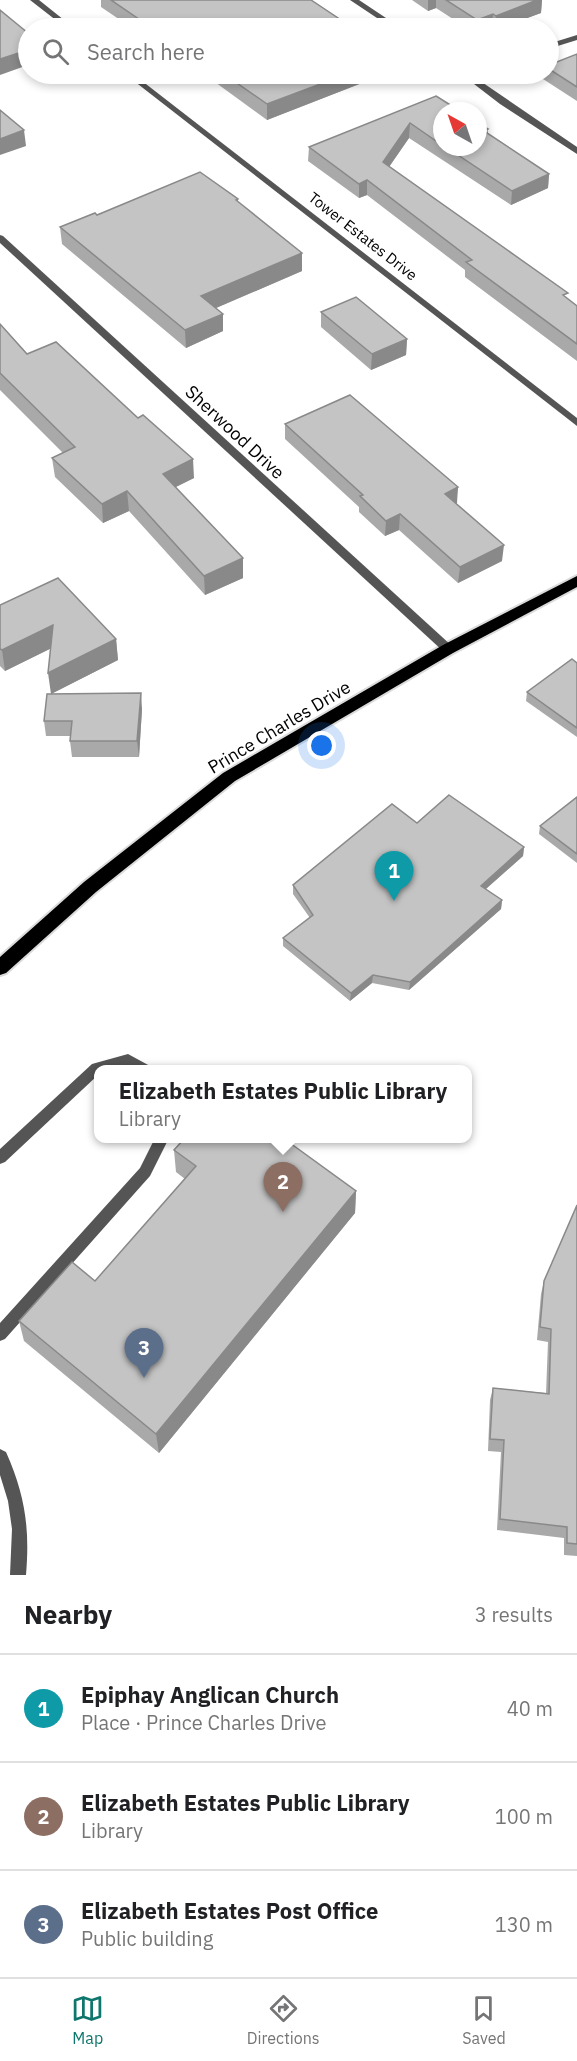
<!DOCTYPE html>
<meta charset="utf-8">
<style>
:root{--surface:#fff;--page:#f2f2f2;--text:#202124;--muted:#757577;--line:#e0e0e0;--accent:#0f766e}
body{margin:0;font-family:"IBM Plex Sans",sans-serif;background:var(--page);color:var(--text)}
.compass{position:absolute;left:433px;top:102px;width:54px;height:54px;border-radius:50%;background:var(--surface);box-shadow:0 3px 9px #0003;rotate:320deg}
.you{position:absolute;left:322px;top:746px;width:21px;height:21px;margin:-15px;border:4px solid #fff;border-radius:50%;background:#1a73e8;box-shadow:0 0 0 9px #1a73e833}
.badge{display:grid;place-items:center;width:39px;height:39px;border-radius:50%;background:var(--accent);color:#fff;font-size:20px;font-weight:700}
.pin{position:absolute;translate:-50% -50px;filter:drop-shadow(0 2px 3px #0008)}
.pin::after{content:'';position:absolute;top:32px;width:21px;height:18px;background:inherit;clip-path:polygon(0 0,100% 0,50% 100%)}
.popup{position:absolute;left:94px;top:1065px;width:378px;height:78px;box-sizing:border-box;display:grid;place-content:center;border-radius:12px;background:var(--surface);filter:drop-shadow(0 2px 4px #0005);font-size:20px;white-space:nowrap;color:var(--muted)}
.popup b{font-size:22px;color:var(--text)}
.popup::after{content:'';position:absolute;left:50%;top:100%;margin-left:-12px;border:12px solid transparent;border-top-color:var(--surface)}
.list{margin:0;padding:0;list-style:none}
h2{display:flex;justify-content:space-between;align-items:center;height:78px;margin:0;padding:0 24px;font-size:26px}
h2 small{font-size:20px;font-weight:400;color:var(--muted)}
.list li{display:grid;grid-template-columns:39px 1fr auto;gap:18px;align-items:center;box-sizing:border-box;height:108px;padding:0 24px;border-top:2px solid var(--line)}
.list b{display:block;font-size:22px;white-space:nowrap}
.list p{margin:0;font-size:20px;white-space:nowrap;color:var(--muted)}
.list em{font-size:20px;font-style:normal;color:var(--muted)}
.icon{flex:none;width:33px;height:33px;fill:none;stroke:currentColor;stroke-width:2;stroke-linecap:round;stroke-linejoin:round}
.map{position:relative;flex:none;width:577px;height:1575px;overflow:hidden}
.search{position:absolute;background:var(--surface);box-shadow:0 3px 9px #0003;left:18px;right:18px;top:18px;height:66px;display:flex;align-items:center;gap:15px;box-sizing:border-box;padding:0 21px;border-radius:33px;color:var(--muted);font-size:22px}
.sheet{height:402px;background:var(--surface)}
nav{display:flex;justify-content:space-around;align-items:center;box-sizing:border-box;height:84px;border-top:2px solid var(--line);background:var(--surface);font-size:16px;color:var(--muted)}
nav a{display:grid;justify-items:center;gap:3px}
nav .on{color:var(--accent)}
.map>svg:first-child{display:block}
</style>
<div class="map">
<svg width="577" height="1575" viewBox="0 0 577 1575">
<rect width="100%" height="100%" fill="#fff"/>
<g fill="none" stroke-linecap="round" stroke-linejoin="round">
<!-- trunk casing -->
<g stroke="#dbdbdb" stroke-width="4">
<path id="trunk" d="M577,576v11l-124,66 -218,128 -139,111 -90,81 -6,2v-18l84,-75 139,-109 220,-128z"/>
</g>
<!-- service -->
<g fill="#555" fill-rule="evenodd">
<path d="M128,1054l22,12 2,4h-20l-5,-4 -14,4h-15v5l-93,87 -5,2v-15l92,-85z"/>
<path d="M155,1138h14l-19,38 -145,163 -5,2v-18l140,-155z"/>
<path d="M0,1449l6,3c19,43 24,76 20,123h-16l2,-46 -4,-28 -8,-26z"/>
</g>
<!-- minor -->
<g fill="#555" fill-rule="evenodd">
<path d="M30,0h9l35,28h-8z"/>
<path d="M350,0h9l42,28h-9z"/>
<path d="M577,35v5l-29,9v-5z"/>
<path d="M125,74h8l444,344v8z"/>
<path d="M461,74h9l107,73v7l-77,-50z"/>
<path d="M0,235l3,1 449,410 2,3 -2,3h-8l-444,-409z"/>
</g>
<!-- trunk -->
<use href="#trunk" fill="#000" fill-rule="evenodd"/>
</g>
<!-- wall -->
<g fill="#a9a9a9">
<path d="M101,0h210l42,28h-221l-31,-21z"/>
<path d="M412,0h130l-1,13 -41,15h-33l-31,-20 -8,3z"/>
<path d="M577,54v47l-34,-22 1,-5h5v-9z"/>
<path d="M196,74h189l-118,46 -59,-43 -5,2z"/>
<path d="M442,111v36h36l10,-18v5l61,40 -1,14 -37,17 -102,-67 -20,29 188,139v55l-112,-84v-7l-98,-75 -8,3 -51,-37 1,-14z"/>
<path d="M238,199v3l64,69 -86,37 7,23 -37,17 -124,-104 -2,-17 37,-12z"/>
<path d="M321,312l86,27 -1,16 -35,15 -50,-43z"/>
<path d="M0,324l27,30 167,124 -19,9 68,71v20l-38,17 -76,-84 -26,12 -48,-46 -3,-19 11,-5 -63,-63z"/>
<path d="M285,424l173,63 -2,16 46,58 -44,22 -59,-53 -14,6 -26,-24v-5l-74,-68z"/>
<path d="M0,605l116,34 2,21 -67,34 91,15 -3,48h-67l-2,-16v-5h-24l-2,-15 7,-27v-46l-46,23 -5,-5z"/>
<path d="M577,663v74l-51,-36 1,-9z"/>
<path d="M577,797v66l-38,-29 1,-8z"/>
<path d="M417,823l107,24 -1,9 -37,33 16,11 -1,9 -92,81 -37,-7 -22,18 -67,-55v-8l27,-20 -17,-24v-9z"/>
<path d="M174,1150l182,41 -1,22 -196,240 -135,-112 -5,-20 76,-40 90,-102 -9,-7z"/>
<path d="M577,1205v351l-13,-1v-17l-67,-8 4,-78 -13,-1 2,-51 3,-12 53,5 2,-51 -11,-2 4,-46 3,-13z"/>
</g>
<!-- shaded-wall -->
<g fill="#898989">
<path d="M428,0h8v8l-8,3z"/>
<path d="M537,0h5l-1,13 -41,15h-5l1,-12z"/>
<path d="M493,14l-1,14h-15v-8z"/>
<path d="M28,50v15l-28,10v-16z"/>
<path d="M203,74h5v3l-5,2z"/>
<path d="M347,74h38l-118,46v-16z"/>
<path d="M410,123l-1,15 -27,39 1,-15z"/>
<path d="M24,130l2,16 -26,9v-16z"/>
<path d="M549,174l-1,14 -37,17 1,-14z"/>
<path d="M367,180v15l-8,3v-14z"/>
<path d="M302,253v18l-100,43 -1,-18z"/>
<path d="M223,314v17l-37,17 -1,-18z"/>
<path d="M407,339l-1,16 -35,15 1,-16z"/>
<path d="M193,459l1,19 -30,15 -1,-19z"/>
<path d="M458,487l-1,16 -13,6 1,-15z"/>
<path d="M127,491l2,20 -26,12 -1,-19z"/>
<path d="M400,514l-1,16 -14,6 1,-15z"/>
<path d="M504,545l-2,16 -44,22 2,-16z"/>
<path d="M243,558v20l-38,17 -1,-19z"/>
<path d="M53,625l3,21 -51,25 -3,-21z"/>
<path d="M116,639l2,21 -67,34 -3,-21z"/>
<path d="M141,693l1,16 -3,48 -2,-16z"/>
<path d="M524,847l-1,9 -43,38 1,-8z"/>
<path d="M502,900l-1,9 -92,81 1,-8z"/>
<path d="M373,975l-1,8 -22,18 1,-8z"/>
<path d="M356,1191l-1,22 -196,240 -3,-19z"/>
</g>
<!-- building -->
<g fill="#c4c4c4" stroke="#898989" stroke-width="1.5">
<path d="M111,0h200l42,28h-201z"/>
<path d="M446,0h91l-41,16 -3,-2 -16,6z"/>
<path d="M0,10l28,23v17l-28,9z"/>
<path d="M577,54v33l-28,-18v-4z"/>
<path d="M224,74h123l-80,30z"/>
<path d="M436,96l24,15h-18v34l-32,-22 -27,39 185,131 -5,2 14,11v38l-111,-82 6,-2 -105,-80 -8,4 -50,-37z"/>
<path d="M0,110l24,20 -24,9z"/>
<path d="M478,123l10,6 -4,2 65,43 -37,17 -66,-44h32z"/>
<path d="M200,172l38,27 -2,1 66,53 -101,43 22,18 -38,16 -125,-103 35,-14 2,2z"/>
<path d="M356,297l51,42 -35,15 -51,-42z"/>
<path d="M0,324l27,30 29,-12 82,76 5,-3 50,44 -30,15 80,84 -39,18 -77,-85 -25,13 -50,-46 23,-11 -75,-74z"/>
<path d="M350,395l108,92 -13,7 59,51 -44,22 -60,-53 -14,7 -26,-25 3,-1 -78,-71z"/>
<path d="M58,578l58,61 -68,34 5,-48 -51,25 -2,-1v-44z"/>
<path d="M572,659l5,4v65l-50,-36z"/>
<path d="M141,693l-4,48h-67l2,-20h-28l3,-27z"/>
<path d="M449,795l75,52 -43,39 21,14 -92,82 -37,-7 -22,18 -68,-55 30,-23 -20,-30 99,-81 25,19z"/>
<path d="M577,797v57l-37,-28z"/>
<path d="M185,1138h98l73,53 -200,243 -137,-113 53,-59 23,19 101,-115 -22,-16z"/>
<path d="M577,1205v339l-10,-1v-16l-67,-8 4,-79 -14,-1 3,-51 56,6 2,-65 -11,-2 4,-46z"/>
</g>
<g text-anchor="middle" dominant-baseline="central" stroke-width="5" stroke-linejoin="round" paint-order="stroke">
<!-- far-street labels -->
<g font-size="15" fill="#000" stroke="#fff">
<text transform="translate(363 236) rotate(38)">Tower Estates Drive</text>
</g>
<!-- street labels -->
<g font-size="18" fill="#000" stroke="#fff">
<text transform="translate(235 432) rotate(43)">Sherwood Drive</text>
<text transform="translate(279 727) rotate(-31)">Prince Charles Drive</text>
</g>
</g>
</svg>
<svg class="compass" viewBox="-18 -18 36 36"><path d="M0-13l5 13h-10z" fill="#e53935"/><path d="M0 13l5-13h-10z" fill="#757577"/></svg>
<div class="you"></div>
<div class="pin badge" style="left:394px;top:901px;background:#0f9aa8">1</div>
<div class="pin badge" style="left:283px;top:1212px;background:#8d6e63">2</div>
<div class="popup"><b>Elizabeth Estates Public Library</b>Library</div>
<div class="pin badge" style="left:144px;top:1378px;background:#5c6f8a">3</div>
<div class="search"><svg class="icon" aria-label="search" viewBox="0 0 24 24"><circle cx="10" cy="10" r="6"/><path d="M15 15l6 6"/></svg>Search here</div>
</div>
<section class="sheet">
<h2>Nearby<small>3 results</small></h2>
<ul class="list">
<li><span class="badge" style="background:#0f9aa8">1</span><div><b>Epiphay Anglican Church</b><p>Place · Prince Charles Drive</p></div><em>40 m</em></li>
<li><span class="badge" style="background:#8d6e63">2</span><div><b>Elizabeth Estates Public Library</b><p>Library</p></div><em>100 m</em></li>
<li><span class="badge" style="background:#5c6f8a">3</span><div><b>Elizabeth Estates Post Office</b><p>Public building</p></div><em>130 m</em></li>
</ul>
</section>
<nav>
<a class="on"><svg class="icon" aria-label="map" viewBox="0 0 24 24"><path d="M3 6l6-2 6 2 6-2v14l-6 2-6-2-6 2zM9 4v14M15 6v14"/></svg>Map</a>
<a><svg class="icon" aria-label="directions" viewBox="0 0 24 24"><path d="M12 3l9 9-9 9-9-9zM9 14v-3h6M13 9l2 2-2 2"/></svg>Directions</a>
<a><svg class="icon" aria-label="saved" viewBox="0 0 24 24"><path d="M7 4h10v16l-5-4-5 4z"/></svg>Saved</a>
</nav>
